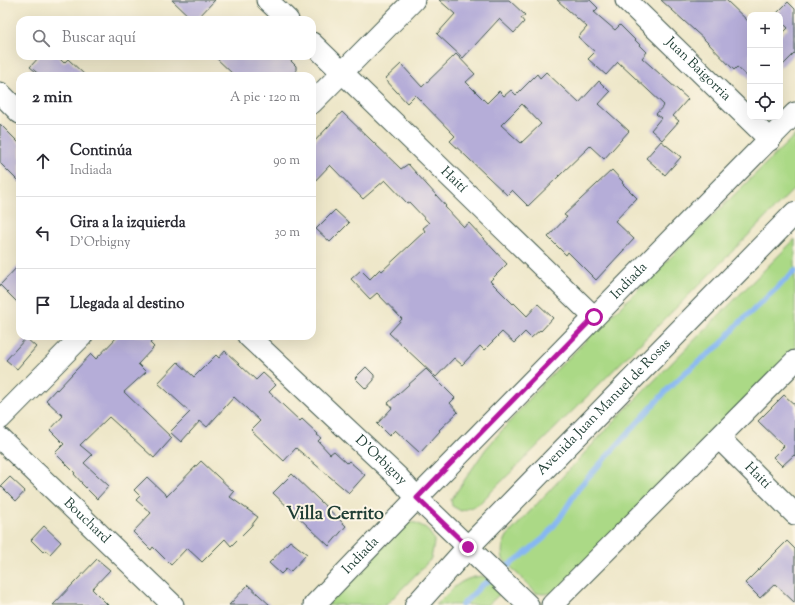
<!DOCTYPE html>
<html lang="es">
<meta charset="utf-8">
<style>
:root{--surface:#fff;--page:#f7f7f7;--text:#2b2b33;--muted:#7c7c81;--line:#e1e1e2}
body{margin:0;font-family:"Sorts Mill Goudy",serif;background:var(--page);color:var(--text)}
.controls{position:absolute;right:12px;top:12px;display:grid;overflow:hidden;border-radius:8px;box-shadow:0 4px 16px #0002}
.controls button{width:36px;height:36px;display:grid;place-items:center;padding:0;border:0;border-bottom:1px solid var(--line);background:var(--surface);color:var(--text);font:20px sans-serif}
.stop{position:absolute;width:12px;height:12px;margin:-9px;border:3px solid #b5179e;border-radius:50%;background:#fff}
.stop.end{background:#b5179e;border-color:#fff;box-shadow:0 1px 4px #0008}
.list{margin:0;padding:0;list-style:none}
h2{display:flex;justify-content:space-between;align-items:center;height:52px;margin:0;padding:0 16px;font-size:17px}
h2 small{font-size:13px;font-weight:400;color:var(--muted)}
.list li{display:grid;grid-template-columns:26px 1fr auto;gap:12px;align-items:center;box-sizing:border-box;height:72px;padding:0 16px;border-top:1px solid var(--line)}
.list b{display:block;font-size:15px;white-space:nowrap}
.list p{margin:0;font-size:13px;white-space:nowrap;color:var(--muted)}
.list em{font-size:13px;font-style:normal;color:var(--muted)}
.icon{flex:none;width:22px;height:22px;fill:none;stroke:currentColor;stroke-width:2;stroke-linecap:round;stroke-linejoin:round}
.map{position:relative;flex:none;width:795px;height:605px;overflow:hidden}
.search{position:absolute;background:var(--surface);box-shadow:0 4px 16px #0002;left:16px;top:16px;width:300px;height:44px;display:flex;align-items:center;gap:10px;box-sizing:border-box;padding:0 14px;border-radius:12px;color:var(--muted);font-size:15px}
.panel{position:absolute;background:var(--surface);box-shadow:0 4px 16px #0002;left:16px;top:72px;width:300px;height:268px;border-radius:12px}
.map>svg:first-child{display:block}
</style>
<div class="map">
<svg width="795" height="605" viewBox="0 0 795 605">
<rect width="100%" height="100%" fill="#fcf5e5"/>
<filter id="ink" filterUnits="userSpaceOnUse"><feTurbulence type="fractalNoise" baseFrequency=".025" numOctaves="2"/><feDisplacementMap in="SourceGraphic" scale="8" xChannelSelector="R" yChannelSelector="G"/><feConvolveMatrix kernelMatrix="1 2 1 2 8 2 1 2 1" color-interpolation-filters="sRGB"/></filter>
<filter id="wash" filterUnits="userSpaceOnUse"><feTurbulence type="fractalNoise" baseFrequency=".012" numOctaves="4" result="noise"/><feDisplacementMap in="SourceGraphic" scale="16" xChannelSelector="R" yChannelSelector="G"/><feGaussianBlur stdDeviation="0.9" result="paint"/><feColorMatrix in="noise" values="0 0 0 0 0 0 0 0 0 0 0 0 0 0 0 0 0 1.4 0 .05"/><feComposite in="paint" operator="in"/></filter>
<g filter="url(#wash)">
<rect width="100%" height="100%" fill="#eee7c9"/>
<!-- green -->
<g fill="#abd986" stroke="#658b5d">
<path d="M795,135v53l-97,98 -220,219 -17,6 -9,-5 -1,-6 34,-50 60,-69z"/>
<path d="M795,239v109l-241,245 -11,1 -7,-1 -33,-34c-2,-10 0,-15 4,-23l114,-122z"/>
<path d="M408,522l8,1 10,5 8,11v4l-3,16 -45,46h-60z"/>
<path d="M481,576l11,3 11,12 -15,14h-52c15,-14 23,-27 45,-29z"/>
</g>
<g fill="none" stroke-linecap="round" stroke-linejoin="round">
<!-- stream -->
<g stroke="#86b7f2" stroke-width="5.5">
<path d="M502,570l21,-15 21,-17 16,-20 20,-32 88,-97 19,-18 34,-27 16,-19 58,-54"/>
<path d="M462,605l20,-20 10,-6"/>
</g>
</g>
<g id="blocks">
<!-- building -->
<g fill="#b5add8" fill-rule="evenodd">
<path d="M172,0h43l-19,20h-3z"/>
<path d="M439,0h70l16,15 -4,3 3,4 -10,11 -15,-14 -36,39 -26,-24 18,-20z"/>
<path d="M557,0h33l8,8 -4,4 21,18 5,-5 27,27 -5,6 46,41 -15,17 6,5 -17,19 -11,-10 10,-12 -5,-4 8,-9 -46,-43 -12,13 -18,-16 7,-7 -17,-15 9,-10z"/>
<path d="M661,0h65l24,23v56l-13,-12 -3,3 -28,-29z"/>
<path d="M788,2l7,7v44l-15,15v-32l8,-8 -8,-8v-5h-5z"/>
<path d="M456,54l19,20 -9,8 21,21 12,-12 5,5 7,-6 5,5 21,-21 3,4 6,-6 33,31 20,-22 11,11 -11,12 30,27 -25,28 -14,-13 -62,60 -16,-16 -5,5 -39,-37 -18,-17 5,-5 -40,-41 -8,8 -22,-24 16,-15 21,23zM522,104l19,20 -20,19 -20,-18z"/>
<path d="M40,56h17l7,7 4,-4 18,17h-45l-11,-9z"/>
<path d="M214,56h72l10,10v10h-61z"/>
<path d="M342,112l59,57 7,-5 38,42 -1,1 19,20 5,-4 38,41 -17,17 23,23 1,-1 13,13 11,-12 15,14 -12,13 -1,-1 -9,8 -6,-6 -11,11 -12,-11 -18,18 -4,-4 -18,19 -8,-7 -18,19 -47,-44 13,-14 -25,-26 -7,6 -19,-20 10,-9 9,9 10,-10 2,2 43,-40 -2,-3 6,-5 -20,-21 -2,1 -22,-23 -22,19 -33,-34 -18,19v-40z"/>
<path d="M0,124l20,20v39l-20,-20z"/>
<path d="M661,141l20,16 -16,18 -19,-17z"/>
<path d="M612,170l11,12 -1,1 15,15 -22,23 19,18 -38,41 -28,-28 -2,3 -18,-18 19,-20 -3,-2z"/>
<path d="M335,210l14,13 -19,19 -14,-13z"/>
<path d="M20,264v41l-20,-20z"/>
<path d="M118,336h39l-7,7 4,4 -16,17 8,8 -22,20 48,46 -18,20 -45,-41 -29,28 12,10 -8,8 25,23 -12,13 -16,-16h1l-8,-9 1,-1 -20,-20 9,-9 -14,-14 13,-14 -17,-16 10,-11 1,1 34,-36 5,5z"/>
<path d="M26,338l10,9 -19,22 -11,-9z"/>
<path d="M225,351l31,29 7,-7 13,12 -7,7 31,29 2,-2 16,15 -1,1 4,3 -3,3 12,13 4,-3 13,12 2,-2 16,14 -16,18 -53,-45 -12,13 -33,-31 9,-9 -26,-24 -27,30 -7,-6 -19,21 -11,-10 20,-20 -32,-29 20,-21 16,15 22,-22 3,3z"/>
<path d="M366,367l8,8v5l-8,9 -11,-11z"/>
<path d="M426,369l29,29 -5,5 8,9 -19,18 1,1 -20,22 -25,-23 -6,6 -12,-12 15,-16 -4,-5z"/>
<path d="M784,395l11,10v51l-1,-1 -12,11 -9,-9 11,-11 -26,-25z"/>
<path d="M201,461l33,31 -4,5 28,20 -7,9 -20,20 -6,-7 -23,23 -15,-14 -16,17 -18,-18 -2,3 -18,-18 18,-19 -15,-13 4,-4 -6,-6 13,-13 20,19z"/>
<path d="M292,474l54,52 -17,20 -56,-53z"/>
<path d="M10,477l15,14 -9,10 -15,-15z"/>
<path d="M44,526l17,16 -11,12 -5,-4 -2,2 -12,-12z"/>
<path d="M290,541l17,13 -17,18 -4,-3 -5,5 -12,-11z"/>
<path d="M787,541l8,8v54l-20,-19 -15,14 -15,-15z"/>
<path d="M97,559l13,11 -18,19 16,16h-55z"/>
<path d="M248,585l22,20h-41z"/>
</g>
</g>
</g>
<g filter="url(#ink)">
<use href="#blocks" fill-opacity="0" stroke="#3e564a" stroke-width="1"/>
<g fill="none" stroke-linecap="round" stroke-linejoin="round">
<!-- minor casing -->
<g stroke="#3e564a" stroke-width="23">
<g id="minor">
<path d="M267,0l21,20"/>
<path id="s1" d="M626,0l144,140"/>
<path id="s2" d="M312,43l282,274"/>
<path d="M0,93l20,20"/>
<path d="M312,103l102,-103"/>
<path id="s3" d="M248,336l151,142 18,20 111,107"/>
<path d="M0,419l82,-83"/>
<path id="s4" d="M0,438l173,167"/>
<path id="s5" d="M719,438l76,76"/>
<path id="s6" d="M314,605l103,-107 378,-385"/>
<path d="M552,605l243,-244"/>
</g>
</g>
<!-- major casing -->
<g stroke="#3e564a" stroke-width="24">
<g id="major">
<path id="s7" d="M416,605l52,-58 327,-334"/>
</g>
</g>
<!-- minor -->
<use href="#minor" stroke="#fff" stroke-width="21"/>
<!-- major -->
<use href="#major" stroke="#fff" stroke-width="22"/>
</g>
</g>
<g fill="none" stroke-linecap="round" stroke-linejoin="round" filter="url(#ink)">
<!-- route -->
<path stroke="#b5179e" stroke-width="5" d="M468,547l-51,-49 177,-181"/>
</g>
<g text-anchor="middle" dominant-baseline="central" stroke-width="4" stroke-linejoin="round" paint-order="stroke">
<!-- street labels -->
<g font-size="14" fill="#1f3d34" stroke="#fcf5e5">
<text stroke="none"><textPath href="#s1" startOffset="100">Juan Baigorria</textPath></text>
<text stroke="none"><textPath href="#s2" startOffset="197">Haití</textPath></text>
<text stroke="none"><textPath href="#s6" startOffset="452">Indiada</textPath></text>
<text stroke="none"><textPath href="#s7" startOffset="273">Avenida Juan Manuel de Rosas</textPath></text>
<text stroke="none"><textPath href="#s3" startOffset="182">D'Orbigny</textPath></text>
<text stroke="none"><textPath href="#s5" startOffset="54">Haití</textPath></text>
<text stroke="none"><textPath href="#s4" startOffset="120">Bouchard</textPath></text>
<text stroke="none"><textPath href="#s6" startOffset="68">Indiada</textPath></text>
</g>
<!-- district labels -->
<g font-size="18" font-weight="bold" fill="#1f3d34" stroke="#fcf5e5">
<text x="335" y="515">Villa Cerrito</text>
</g>
</g>
</svg>
<div class="controls">
<button>+</button>
<button>−</button>
<button><svg class="icon" aria-label="locate" viewBox="0 0 24 24"><circle cx="12" cy="12" r="6"/><path d="M12 2v4M12 18v4M2 12h4M18 12h4"/></svg></button>
</div>
<div class="stop" style="left:594px;top:317px"></div>
<div class="stop end" style="left:468px;top:547px"></div>
<div class="search"><svg class="icon" aria-label="search" viewBox="0 0 24 24"><circle cx="10" cy="10" r="6"/><path d="M15 15l6 6"/></svg>Buscar aquí</div>
<section class="panel">
<h2>2 min<small>A pie · 120 m</small></h2>
<ul class="list">
<li><svg class="icon" aria-label="ahead" viewBox="0 0 24 24"><path d="M12 20V5M6 11l6-6 6 6"/></svg><div><b>Continúa</b><p>Indiada</p></div><em>90 m</em></li>
<li><svg class="icon" aria-label="left" viewBox="0 0 24 24"><path d="M17 20v-9H6M10 6l-5 5 5 5"/></svg><div><b>Gira a la izquierda</b><p>D'Orbigny</p></div><em>30 m</em></li>
<li><svg class="icon" aria-label="arrive" viewBox="0 0 24 24"><path d="M6 21V4h12l-3 4 3 4H6"/></svg><div><b>Llegada al destino</b></div></li>
</ul>
</section>
</div>
